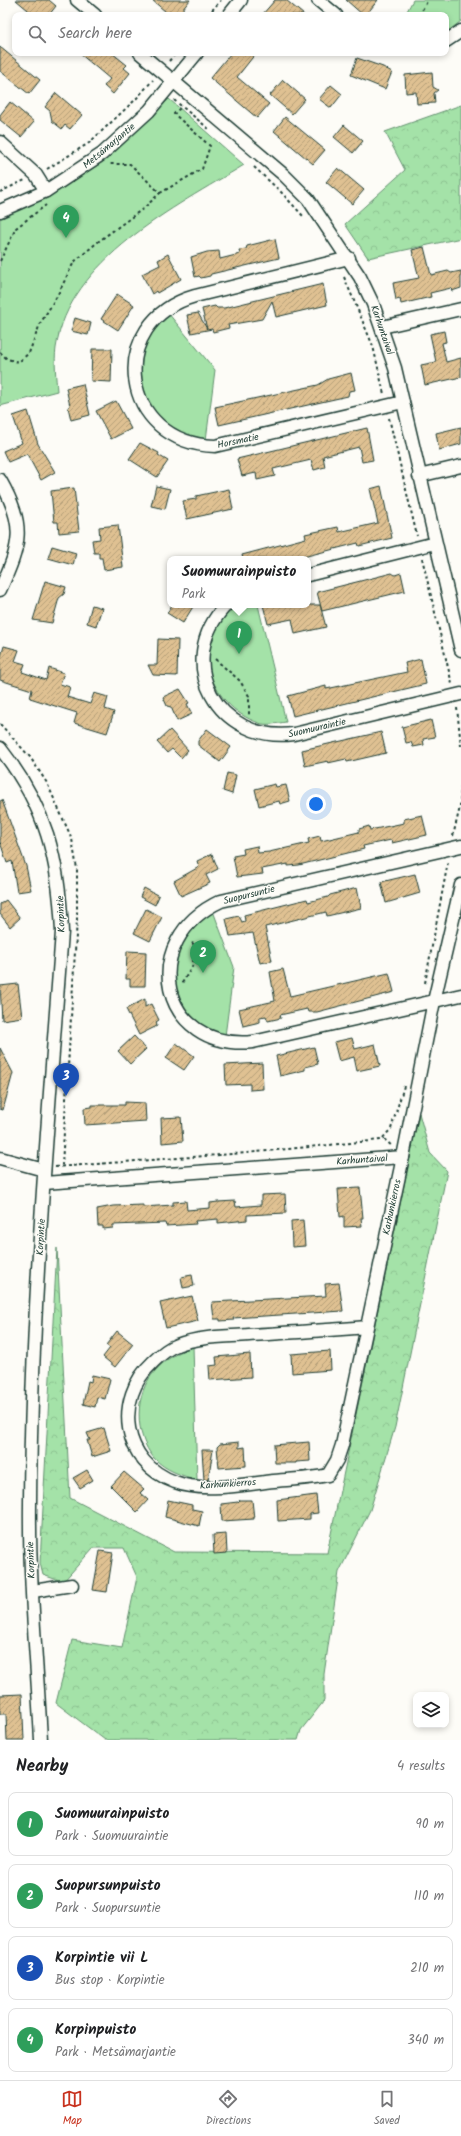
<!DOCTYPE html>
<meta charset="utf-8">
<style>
:root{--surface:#fff;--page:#f6f6f6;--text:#202124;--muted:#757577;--line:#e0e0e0;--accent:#c8321e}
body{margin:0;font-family:Kalam,sans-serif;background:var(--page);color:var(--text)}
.controls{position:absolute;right:12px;bottom:12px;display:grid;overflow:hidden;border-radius:8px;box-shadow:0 2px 6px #0003}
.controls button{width:36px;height:36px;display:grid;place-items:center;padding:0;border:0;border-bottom:1px solid var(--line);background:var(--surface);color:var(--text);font:20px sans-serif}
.you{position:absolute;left:316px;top:804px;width:14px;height:14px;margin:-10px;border:3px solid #fff;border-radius:50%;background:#1a73e8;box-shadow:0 0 0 6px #1a73e833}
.badge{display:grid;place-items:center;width:26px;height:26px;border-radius:50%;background:var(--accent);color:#fff;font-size:13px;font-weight:700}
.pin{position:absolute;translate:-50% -33px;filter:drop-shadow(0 1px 2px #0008)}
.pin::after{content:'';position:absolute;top:21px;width:14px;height:12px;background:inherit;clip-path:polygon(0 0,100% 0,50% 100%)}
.popup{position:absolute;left:167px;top:556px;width:144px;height:52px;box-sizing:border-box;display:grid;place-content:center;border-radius:8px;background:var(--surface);filter:drop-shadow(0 1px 3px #0005);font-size:13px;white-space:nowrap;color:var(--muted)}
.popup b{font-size:15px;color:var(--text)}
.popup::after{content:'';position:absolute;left:50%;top:100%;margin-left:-8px;border:8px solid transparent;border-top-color:var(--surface)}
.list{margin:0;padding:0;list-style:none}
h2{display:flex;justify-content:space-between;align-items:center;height:52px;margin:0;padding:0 16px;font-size:17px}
h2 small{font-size:13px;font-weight:400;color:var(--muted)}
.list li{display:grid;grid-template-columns:26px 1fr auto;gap:12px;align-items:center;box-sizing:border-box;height:64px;margin:0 8px 8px;padding:0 8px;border:1px solid var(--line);border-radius:8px}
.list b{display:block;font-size:15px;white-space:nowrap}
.list p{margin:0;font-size:13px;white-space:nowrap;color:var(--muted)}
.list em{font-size:13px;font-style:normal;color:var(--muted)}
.icon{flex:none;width:22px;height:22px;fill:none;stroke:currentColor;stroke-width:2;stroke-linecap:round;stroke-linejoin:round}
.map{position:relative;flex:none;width:461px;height:1740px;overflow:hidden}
.search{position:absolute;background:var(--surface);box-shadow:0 2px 6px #0003;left:12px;right:12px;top:12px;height:44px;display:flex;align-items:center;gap:10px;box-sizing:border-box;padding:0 14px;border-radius:8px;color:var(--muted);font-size:15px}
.sheet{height:340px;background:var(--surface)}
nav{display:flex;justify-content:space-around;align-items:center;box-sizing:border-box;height:56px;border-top:1px solid var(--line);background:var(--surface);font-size:11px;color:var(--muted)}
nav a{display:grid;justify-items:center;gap:2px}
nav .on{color:var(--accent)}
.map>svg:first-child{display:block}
</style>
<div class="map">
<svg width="461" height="1740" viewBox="0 0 461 1740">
<defs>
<pattern id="forest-crowns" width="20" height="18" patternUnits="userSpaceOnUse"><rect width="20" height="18" fill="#a4e2a8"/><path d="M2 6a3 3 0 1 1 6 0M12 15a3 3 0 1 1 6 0" fill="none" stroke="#8dc391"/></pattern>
<pattern id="building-hatch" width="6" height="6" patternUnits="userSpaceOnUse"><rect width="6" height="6" fill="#dfc192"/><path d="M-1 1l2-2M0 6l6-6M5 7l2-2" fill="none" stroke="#b49e78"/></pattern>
</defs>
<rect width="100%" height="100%" fill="#fdfcf7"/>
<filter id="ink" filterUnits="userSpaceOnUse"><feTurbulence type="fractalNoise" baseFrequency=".025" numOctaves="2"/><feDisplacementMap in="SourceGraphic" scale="8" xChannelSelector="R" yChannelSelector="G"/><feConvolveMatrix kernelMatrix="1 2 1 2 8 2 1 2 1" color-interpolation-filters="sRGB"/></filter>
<g filter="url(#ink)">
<!-- forest -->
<g fill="url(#forest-crowns)" stroke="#62906e">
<path d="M461,105v133l-93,20 -23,-34 60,-54 -20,-38z"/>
<path d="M419,1113l11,40 17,18 -52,256 -25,83 -31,62 -15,102v27l-23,29 -3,10h-193l-49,-37 16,-63 50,8 15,-71 -13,-29h-31l-30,34 -20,-7 -3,-12 17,-315 13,250 104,54 153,1z"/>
</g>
<!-- green -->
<g fill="#a4e2a8" stroke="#62906e">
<path d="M413,0h48v21l-15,12v-18h-41z"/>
<path d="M169,99l75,66c-69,42 -175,95 -188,183 -2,14 0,29 1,43l-57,15v-189l51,-23 52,-32z"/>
<path d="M168,313l47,57 -9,70c-7,-1 -15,-1 -21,-4 -40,-17 -54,-63 -36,-100 3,-8 13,-16 19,-23z"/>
<path d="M235,605h23l28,117c-8,1 -20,4 -27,1 -52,-18 -72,-83 -24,-118z"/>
<path d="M213,911l21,56 -9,69c-8,-4 -18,-7 -26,-12 -22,-16 -34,-53 -19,-78 8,-15 20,-25 33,-35z"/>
<path d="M193,1346l4,134c-16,-5 -31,-9 -43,-22 -20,-23 -20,-65 1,-87 10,-12 24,-19 38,-25z"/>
</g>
<!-- building -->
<g fill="url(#building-hatch)" stroke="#1f3d34">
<path d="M16,0h33l7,6 -7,9h-15z"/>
<path d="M152,0h38l-12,15h-6l-6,-3z"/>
<path d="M275,0h11l18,15h-42z"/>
<path d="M346,0h32l-12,15h-3z"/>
<path d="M0,47l40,33 -11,14 -29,-23z"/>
<path d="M79,53h33l15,12 -3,3 6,5 -17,21 -9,-8 6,-7z"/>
<path d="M231,53h25l-19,24 32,27 -12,14 -47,-40z"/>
<path d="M357,58l26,9 9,5 -7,17 -34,-14z"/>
<path d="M432,72l1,15 5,3 -4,3 1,10 -18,1 -1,-12 -10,1 -1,-18z"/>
<path d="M283,80l22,19 -13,15 -22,-19z"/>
<path d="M331,85l11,9 -11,14 -12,-9z"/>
<path d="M56,93l26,22 -12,14 -5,-4 -3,4 -10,-8 -2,-10 -5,-4z"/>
<path d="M10,102l24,20 -13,15 -21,-17v-5z"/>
<path d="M285,117l40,33 -12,14 -39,-33z"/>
<path d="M344,125l19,16 -10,12 -19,-16z"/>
<path d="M338,168l26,22 -12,14 -26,-22z"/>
<path d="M275,239l4,19 -68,16 -1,2 -9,2 -2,-2 -4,1 -4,-20 16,-5 12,-1 1,8 20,-5 -1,-4 7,-1 1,-3z"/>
<path d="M424,247l7,28 17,-4 3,2 10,-2v17l-9,3 -1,-3 -21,5 1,4 -30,7 -1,-5 -4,1 -3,-17 26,-5 -7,-28z"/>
<path d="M168,254l13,25 -24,14 -1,-2 -4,3 -10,-20 18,-9 -2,-5z"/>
<path d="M323,284l4,21 -51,12 -4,-16 -10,18 -34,6 1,3 -16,4 -1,-3 -5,1 -16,3 -4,-18 11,-2 9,16 -5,-20 13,-3 2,2h7z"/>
<path d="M117,294l17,11 -16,25 -17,-11z"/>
<path d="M75,318l16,5 -3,12 -17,-4z"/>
<path d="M444,331l2,11 -4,1 4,19 15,-4v19l-36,8 -4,-20 15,-3 -6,-28z"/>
<path d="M92,349h20l-1,33 -20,-1z"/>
<path d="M351,373l4,17 -6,1 -1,5 -129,29 -4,-18 103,-22 10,-6z"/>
<path d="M83,384l7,31 -19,5 -3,-13 2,-1 -4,-18z"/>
<path d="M116,401l15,28 -20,10 -15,-28z"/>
<path d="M28,411l10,33 17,28 -14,8 -14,-26 -19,8 -5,-11 19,-8 -9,-27z"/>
<path d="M461,427v17l-22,6 -3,-17z"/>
<path d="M367,428l6,32 -11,2 -3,-15 -36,9 2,11 -11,3 -3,-10 -38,9 2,7 -18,4 -1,-7 -14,3 -5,-17z"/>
<path d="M140,443l19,10 -1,2 10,6 -11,16 -28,-18z"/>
<path d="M156,486l14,3 -5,20 -14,-3z"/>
<path d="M381,486l11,52 -33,8 -1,-3 -63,16h-52l-1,-4 64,-17 -1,-4 33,-7 1,5 39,-9 -8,-34z"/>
<path d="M74,488l5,43 -20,2 -1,-11h-4l-3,-31z"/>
<path d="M229,489l4,20 -46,10 -4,-18 13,-2v-3z"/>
<path d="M118,525l5,42 -19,3 -2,-12h-3v-5h-5l-2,-13 8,-1 -1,-12z"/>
<path d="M52,546l24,7 -3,12 -25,-7z"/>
<path d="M392,573l3,2 6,-2 4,18 -83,20 -5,-19z"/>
<path d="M45,581l21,6 -2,7 -5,4 -7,25 -19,-3z"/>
<path d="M92,605l10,3 -6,18 -9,-3z"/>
<path d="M172,605h22l-11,18 -16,-10z"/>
<path d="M263,605h57l6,22 -31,7 -3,-15 -24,5z"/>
<path d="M158,639l20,1 -1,36 -24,-1 -5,-10h9z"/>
<path d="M4,646l15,4 -4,11 10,3 -3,8 24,8 3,-12 15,5 -4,11 10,3 -3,10 23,7 4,-11 14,4 -3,12 9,3 -7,21 -33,-10 3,-10 -47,-15 2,-8 -32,-10v-20z"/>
<path d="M421,659l5,25 -133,32 -5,-20 38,-10v3l81,-17 -2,-9z"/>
<path d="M180,689l9,14 -2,1 5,10 -15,7 -6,-14 -4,-1 -4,-9z"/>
<path d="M431,720l4,17 -12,2 1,6 -11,2 -2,-5 -5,1 -4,-16z"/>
<path d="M207,729l24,18 -11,15 -22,-17v-4z"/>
<path d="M170,730l18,20 -7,8 -9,-9 -5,4 -10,-11z"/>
<path d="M381,732l5,21 -39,9 -1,-3 -18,4v-2l-23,5 -3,-16z"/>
<path d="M227,773l9,2 -4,19 -9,-3z"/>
<path d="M275,784l1,3 10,-2 4,16 -10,3 -1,-3 -20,5 -4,-17z"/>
<path d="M2,800l24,66 5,24 -14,2 -5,-31 -5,2 -7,-21v-41z"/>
<path d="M422,815l5,20 -35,8 -1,-3 -28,6 1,3 -65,16 -11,1v-2l-26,5 1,5 -26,3 -4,-21 11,-2 -1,-5 14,-3 1,7 11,-1 40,-9 -1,-4 12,-3 1,5 38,-9v-3l10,-3 1,4 34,-7v-4z"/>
<path d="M212,854l6,15 -12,6 4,8 -29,13 -7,-15 25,-14 -2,-6z"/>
<path d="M415,874l5,19 -34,10 -5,-21z"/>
<path d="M144,888l15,8 -4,9 -15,-8z"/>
<path d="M357,888l4,20 -34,8 -1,-4 -61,15 7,34 -12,2 -7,-30 -23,3 -4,-17 13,-3 3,6 3,-1 -1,-6 63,-16 1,3 20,-5 2,-2z"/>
<path d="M6,900l14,18 -10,9 -10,-13v-10z"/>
<path d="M146,909l16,8 -12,24 -16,-8z"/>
<path d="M127,951l19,1 -1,34h-15v-7h-4z"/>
<path d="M283,969l7,27 99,-23 5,19 -77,20h-9l-1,-3 -27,6 1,3 -13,3 -2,-5 -6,1v5l-17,4 -4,-17 36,-8 -5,-29z"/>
<path d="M18,984l4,33 -20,3 -2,-34z"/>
<path d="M145,999v8l6,-3 8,16 -3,2 1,4 -18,9 -13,-26z"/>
<path d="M134,1036l12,13 -16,15 -12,-13z"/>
<path d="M352,1038l3,11 20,-5 5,22 -23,5 -3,-14 -15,4 -5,-19z"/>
<path d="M176,1043l18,13 -10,14 -18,-12z"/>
<path d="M314,1047l4,17 -13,3v3l-25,6 -4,-20z"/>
<path d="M0,1048l13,25 -10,37 -3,-1z"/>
<path d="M262,1063l1,26 -13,1v-6l-24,1 -1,-20z"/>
<path d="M125,1102l20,1 1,18 -61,4 -1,-17 8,-1v-2h33z"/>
<path d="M181,1117l2,24 -21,2 -1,-25z"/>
<path d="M360,1188l3,30h-2l1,8 -18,1v-11l-4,1 -2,-28z"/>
<path d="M285,1194l1,19 -39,2v5l-29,3v-4l-23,2 1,3 -30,2 -1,-3 -52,2v3l-10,1v-3h-5l-1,-17 16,-3 30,-1v2l30,-2v-3l13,-1 1,9 23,-2v-5l8,-1 17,-1 1,6 25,-2v-10z"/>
<path d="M303,1220l2,26 -13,1 -1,-26z"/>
<path d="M192,1275l2,11 -11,2 -2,-11z"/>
<path d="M339,1283l4,28 -110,7 1,2 -14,1v-2h-6l-2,-17 114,-6 -1,-12z"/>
<path d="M192,1296l6,25 -32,7 -6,-25z"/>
<path d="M117,1331l16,13 -18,23 -12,-10 7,-9 -4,-3z"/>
<path d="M330,1351l1,19 -39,3 -1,-19z"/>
<path d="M250,1354l1,23 -41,3 -1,-14 8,-1 -1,-8z"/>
<path d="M92,1375l18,4 -5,20 -8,-2 -2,10 -12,-3 5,-23 3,1z"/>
<path d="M104,1428l7,23 -19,6 -5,-17h3l-3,-7z"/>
<path d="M239,1442v6l6,-1 1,19 -27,2 -2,-21 3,-3z"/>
<path d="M309,1442l1,19 -14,1v1h-21l-1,-18z"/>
<path d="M202,1450h11l-5,30h-4z"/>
<path d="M87,1470l6,10 -13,8 -7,-10z"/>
<path d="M124,1472l20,17 -4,4 8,7 -11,12 -26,-26z"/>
<path d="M316,1495l2,18 -8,1v5l-32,2 -1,-21z"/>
<path d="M168,1500l24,5v4l10,2 -3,15 -34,-9z"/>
<path d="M240,1500h12l2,19 -32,2 -1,-17 17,-2z"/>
<path d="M226,1534l1,19 -13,1 -1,-19z"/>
<path d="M100,1551l13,2 -6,39 -14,-2z"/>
<path d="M22,1694l2,46h-17l-1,-26h-6v-19z"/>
</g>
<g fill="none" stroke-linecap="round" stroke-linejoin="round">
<!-- minor casing -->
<g stroke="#1f3d34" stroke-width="15">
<g id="minor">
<path d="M77,0l18,15"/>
<path d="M318,0l18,15"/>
<path d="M229,15l12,-15"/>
<path d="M446,41l15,-10"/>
<path d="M140,53l144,122 24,24 52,78 13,27 22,64 66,282"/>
<path d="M0,142l36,33 10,16"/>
<path d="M0,211l46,-20 56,-37 47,-43 48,-58"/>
<path d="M349,258l-154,38c-91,26 -75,147 20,150l188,-44"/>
<path d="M382,327l79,-18"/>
<path d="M419,476l42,-10"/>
<path d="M0,480c26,46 21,64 0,110"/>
<path d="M308,575l127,-32"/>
<path d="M226,605c-54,57 -8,139 68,129l167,-40"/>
<path d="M0,748c46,59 59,110 62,184 -14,190 -31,382 -32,572 -1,79 7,158 11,236"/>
<path d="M461,846l-240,55c-85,39 -61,150 32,141l208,-47"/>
<path d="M0,1158l44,12"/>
<path d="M44,1183l359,-26 31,-156 27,-116"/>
<path d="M367,1327c-39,3 -79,6 -118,8 -23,2 -49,1 -72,10 -9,3 -17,10 -24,17 -40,37 -31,101 22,120 28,11 70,2 99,-1 18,-2 37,-2 54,-6l9,-15 5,-15 61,-288"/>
<path d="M33,1591l39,-6"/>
</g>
</g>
<!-- path -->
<g stroke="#1f3d34" stroke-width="2" stroke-dasharray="3 3" stroke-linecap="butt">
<path d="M208,15l13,-15"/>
<path d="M419,15l9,-15"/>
<path d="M169,61l7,-8"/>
<path d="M174,100l35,29"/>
<path d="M254,167l27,25 23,25"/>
<path d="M47,169l42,-26 46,-43 18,-20"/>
<path d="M0,192l25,-12"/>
<path d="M160,193l42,-24 8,-23 -36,-32 7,-7"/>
<path d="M0,261l16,-33 30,-23"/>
<path d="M344,277l29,69 11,48"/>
<path d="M0,352l7,7 12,3 10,-9 11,-29 17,-28 17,-34 25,-21 45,-33 16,-15 -30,-29h-22"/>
<path d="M389,418l28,118"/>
<path d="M422,558l30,126"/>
<path d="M215,659l25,22 9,15v20"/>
<path d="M457,708l4,38"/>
<path d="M0,724l30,33 17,26 25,56 5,30v50l-15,246"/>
<path d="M453,836l7,-29 1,-22"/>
<path d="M182,983l10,-16 4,-19 -5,-7"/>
<path d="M425,983l23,-121"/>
<path d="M384,1139l8,7"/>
<path d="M55,1167l191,-14 135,-13 10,-11 13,-43"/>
</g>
<!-- minor -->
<use href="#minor" stroke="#fdfcf7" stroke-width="12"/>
</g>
</g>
<g text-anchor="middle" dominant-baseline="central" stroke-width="3" stroke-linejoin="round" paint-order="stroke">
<!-- street labels -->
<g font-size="10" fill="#1f3d34" stroke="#fdfcf7">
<text transform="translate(109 146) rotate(-40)">Metsämarjantie</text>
<text transform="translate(382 330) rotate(71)">Karhuntaival</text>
<text transform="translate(238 441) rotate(-12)">Horsmatie</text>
<text transform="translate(317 728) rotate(-13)">Suomuuraintie</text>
<text transform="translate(249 895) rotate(-14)">Suopursuntie</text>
<text transform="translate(61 914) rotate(-92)">Korpintie</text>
<text transform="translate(362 1160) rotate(-4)">Karhuntaival</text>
<text transform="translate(392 1207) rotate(-78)">Karhunkierros</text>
<text transform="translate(41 1237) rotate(-87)">Korpintie</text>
<text transform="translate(228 1484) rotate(-4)">Karhunkierros</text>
<text transform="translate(31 1560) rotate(-92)">Korpintie</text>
</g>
</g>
</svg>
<div class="controls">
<button><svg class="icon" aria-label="layers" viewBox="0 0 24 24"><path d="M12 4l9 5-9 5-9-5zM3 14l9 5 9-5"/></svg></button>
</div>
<div class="you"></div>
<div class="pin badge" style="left:239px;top:654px;background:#2e9e5b">1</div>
<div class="popup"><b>Suomuurainpuisto</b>Park</div>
<div class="pin badge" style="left:203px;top:973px;background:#2e9e5b">2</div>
<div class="pin badge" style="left:66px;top:1096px;background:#1a4fb4">3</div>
<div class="pin badge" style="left:66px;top:238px;background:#2e9e5b">4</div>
<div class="search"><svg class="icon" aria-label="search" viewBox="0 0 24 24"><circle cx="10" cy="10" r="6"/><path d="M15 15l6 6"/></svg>Search here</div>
</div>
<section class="sheet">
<h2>Nearby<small>4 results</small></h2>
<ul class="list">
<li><span class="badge" style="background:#2e9e5b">1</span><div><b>Suomuurainpuisto</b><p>Park · Suomuuraintie</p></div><em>90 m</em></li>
<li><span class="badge" style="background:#2e9e5b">2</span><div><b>Suopursunpuisto</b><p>Park · Suopursuntie</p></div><em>110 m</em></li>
<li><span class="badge" style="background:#1a4fb4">3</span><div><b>Korpintie vii L</b><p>Bus stop · Korpintie</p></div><em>210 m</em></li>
<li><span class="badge" style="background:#2e9e5b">4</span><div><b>Korpinpuisto</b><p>Park · Metsämarjantie</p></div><em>340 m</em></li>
</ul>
</section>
<nav>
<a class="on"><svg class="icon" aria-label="map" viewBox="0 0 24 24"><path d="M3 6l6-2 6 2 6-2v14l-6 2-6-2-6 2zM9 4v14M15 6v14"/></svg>Map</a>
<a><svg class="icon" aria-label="directions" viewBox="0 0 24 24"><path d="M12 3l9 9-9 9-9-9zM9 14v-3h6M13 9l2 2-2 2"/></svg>Directions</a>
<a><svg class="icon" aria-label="saved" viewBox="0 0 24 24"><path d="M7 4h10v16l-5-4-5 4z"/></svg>Saved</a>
</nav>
